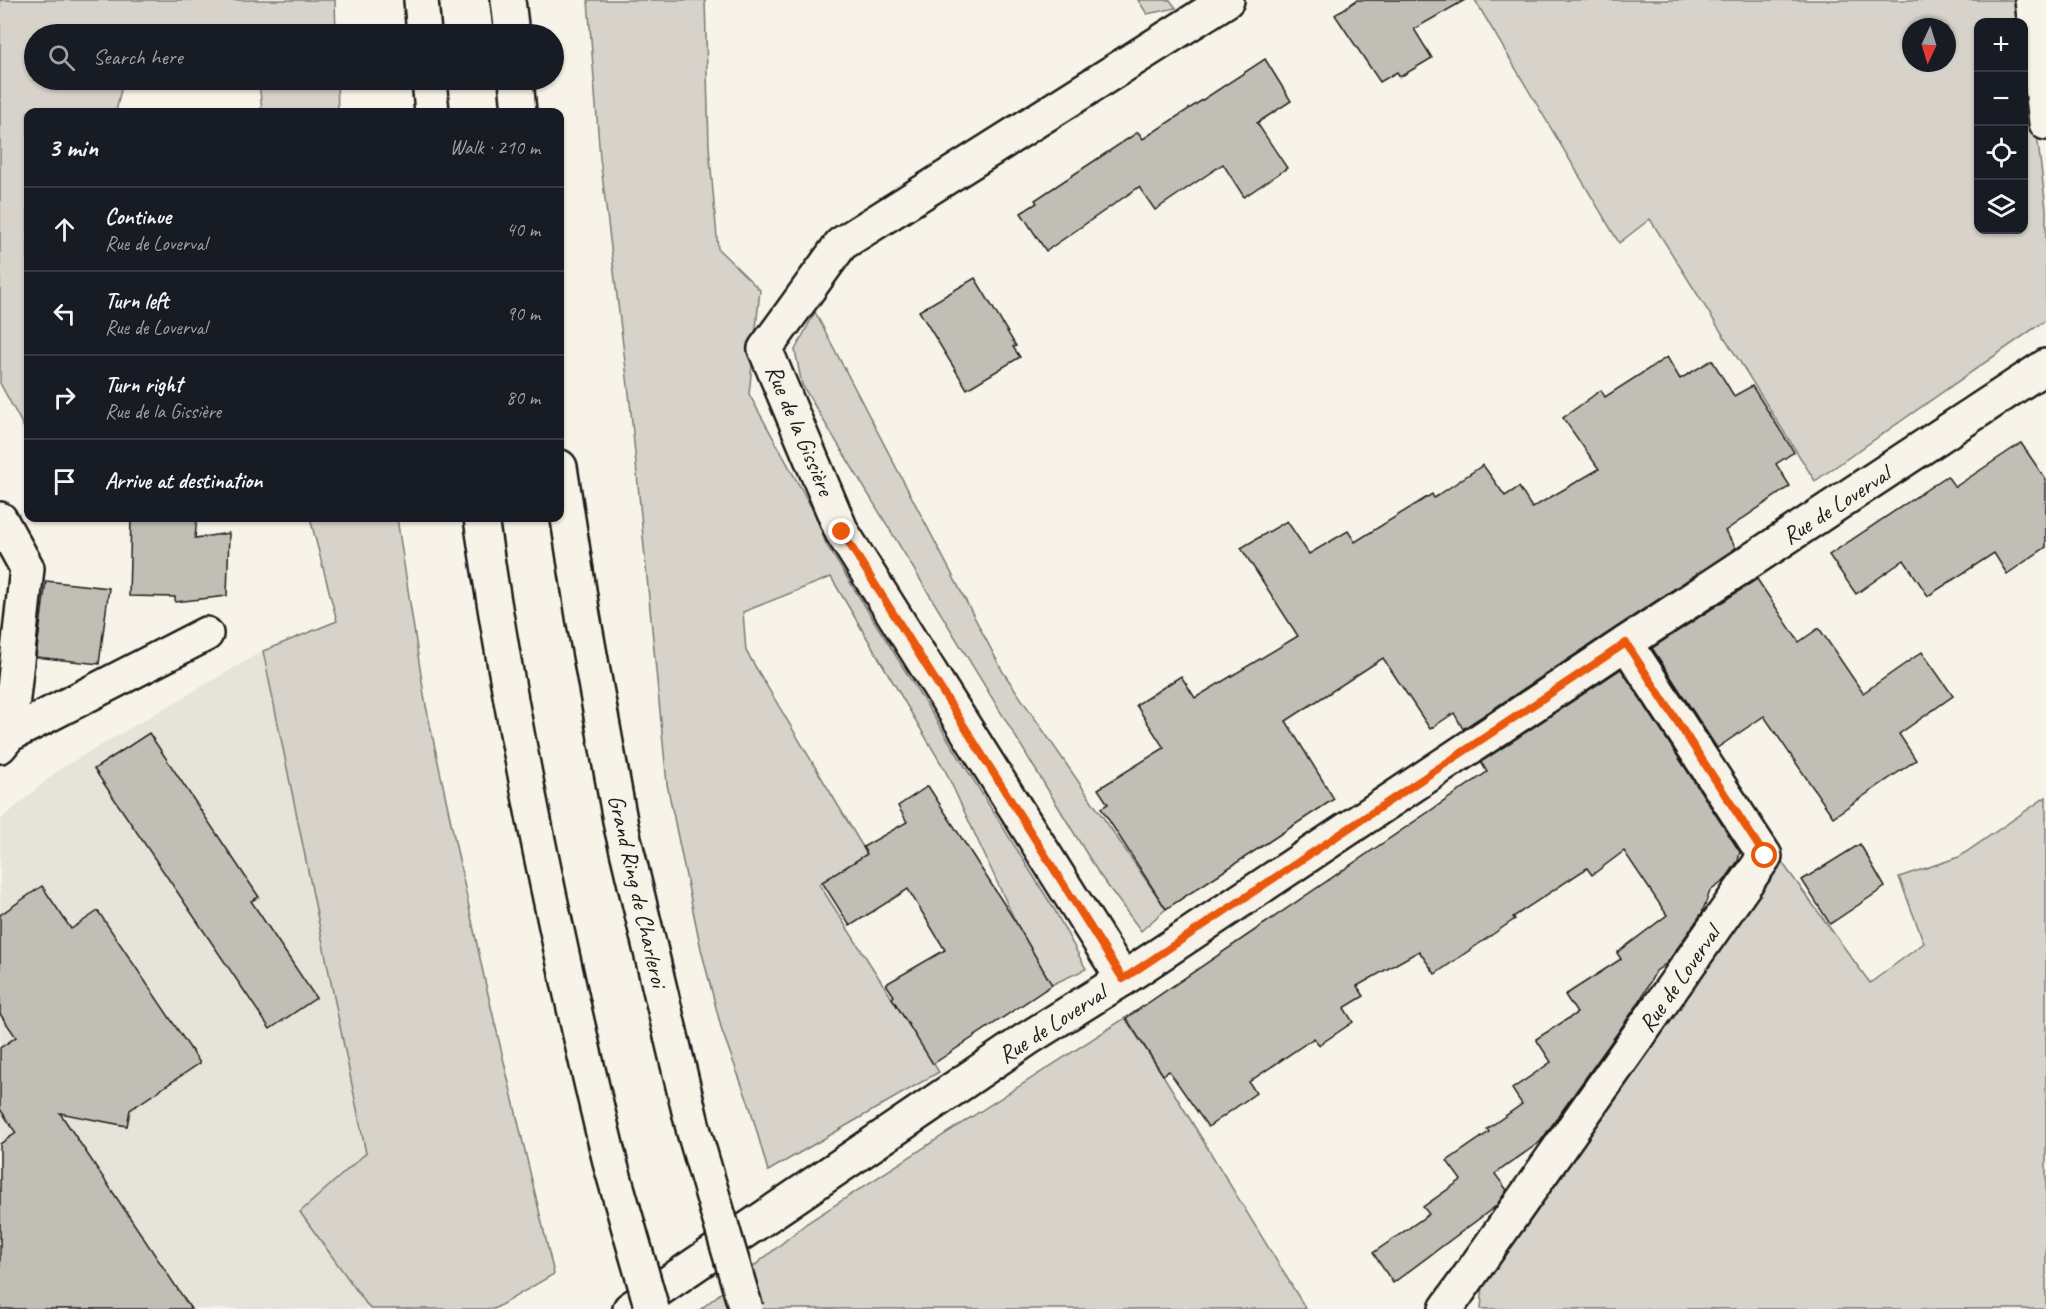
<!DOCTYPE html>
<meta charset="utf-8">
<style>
:root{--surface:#171b24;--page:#242831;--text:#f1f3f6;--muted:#9ea1a6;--line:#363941}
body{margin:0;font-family:Caveat,sans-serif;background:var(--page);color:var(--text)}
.controls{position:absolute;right:18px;top:18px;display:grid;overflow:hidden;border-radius:12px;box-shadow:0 2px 4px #0004}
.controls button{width:54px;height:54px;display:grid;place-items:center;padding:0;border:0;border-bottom:2px solid var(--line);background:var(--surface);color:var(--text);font:30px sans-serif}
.compass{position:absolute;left:1902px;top:18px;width:54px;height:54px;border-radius:50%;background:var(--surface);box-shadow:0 2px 4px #0004;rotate:184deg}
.stop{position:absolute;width:18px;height:18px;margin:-14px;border:4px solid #ea580c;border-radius:50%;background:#fff}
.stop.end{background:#ea580c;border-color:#fff;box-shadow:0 2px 6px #0008}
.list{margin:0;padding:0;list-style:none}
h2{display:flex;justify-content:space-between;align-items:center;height:78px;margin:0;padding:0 24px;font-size:26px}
h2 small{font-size:20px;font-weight:400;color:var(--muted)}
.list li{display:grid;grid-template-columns:39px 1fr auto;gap:18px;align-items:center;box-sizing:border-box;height:84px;padding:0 24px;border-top:2px solid var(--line)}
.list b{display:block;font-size:22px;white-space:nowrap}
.list p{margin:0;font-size:20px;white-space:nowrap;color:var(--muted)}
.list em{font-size:20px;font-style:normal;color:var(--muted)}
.icon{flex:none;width:33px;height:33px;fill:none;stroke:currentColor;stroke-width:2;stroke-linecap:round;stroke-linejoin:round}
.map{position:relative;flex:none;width:2046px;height:1309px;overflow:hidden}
.search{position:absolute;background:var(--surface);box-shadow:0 2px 4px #0004;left:24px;top:24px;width:540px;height:66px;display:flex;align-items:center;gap:15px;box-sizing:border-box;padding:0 21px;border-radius:33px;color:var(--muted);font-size:22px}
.panel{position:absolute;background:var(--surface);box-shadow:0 2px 4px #0004;left:24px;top:108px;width:540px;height:414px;border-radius:12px}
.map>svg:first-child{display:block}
</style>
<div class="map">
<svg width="2046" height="1309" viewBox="0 0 2046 1309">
<rect width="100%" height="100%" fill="#f7f3e8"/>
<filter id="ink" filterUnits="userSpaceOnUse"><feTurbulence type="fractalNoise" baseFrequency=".0167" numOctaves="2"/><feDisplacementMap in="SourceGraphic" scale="12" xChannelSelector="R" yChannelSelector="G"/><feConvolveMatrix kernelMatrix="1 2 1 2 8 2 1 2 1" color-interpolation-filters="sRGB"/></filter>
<g filter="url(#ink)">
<!-- built -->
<path fill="#e6e3d9" d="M263,651l103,503 -66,58 70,97h-370v-489l60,-51z"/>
<!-- green -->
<g fill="#d7d3cb" stroke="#7a7874" stroke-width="1.5" fill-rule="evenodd">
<path d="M0,0h335l1,34h-302v46h89l-7,32h-88v323l-28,-52z"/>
<path d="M588,0h117l4,146 9,103 42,41 -11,104 66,120 11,30 228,365 32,60 -35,16 -33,-58 -73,-157 -114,-193 -88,35 3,39 124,208 -51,25 120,188 -171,99 -18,-64 -28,-76 -21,-82 -34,-165 -37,-382 -30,-244z"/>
<path d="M1138,0h32l6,8 -29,6z"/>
<path d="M1475,0h545l3,22h-45v208h46v-205l22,184v111l-231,161 -165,-262 -31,24zM1911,27h36v36h-36z"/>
<path d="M259,80h78l1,32h-76z"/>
<path d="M815,312l188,360 163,237 -25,22 -42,-57 -297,-489 -7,-35z"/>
<path d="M310,518h87l28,183 59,276 70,297 -60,35h-124l-70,-97 66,-59 -103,-502 74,-30z"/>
<path d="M2046,797v512h-565l2,-24 170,-238 126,-189 91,125 54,-40 -25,-66 60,-20z"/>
<path d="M1125,1018l38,57 143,234h-605l106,-86z"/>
</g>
<!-- building -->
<g fill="#c0beb5" stroke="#1c1c1c" stroke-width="1.5">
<path d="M1357,0h108l-51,29 18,29 -32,19 -3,-5 -17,10 -45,-67z"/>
<path d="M1265,59l26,42 -34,22 30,45 -43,29 -21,-33 -68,46 -16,-23 -93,64 -25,-38 16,-10 -2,-3 103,-68 5,7z"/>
<path d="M975,278l41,68 -3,1 7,10 -53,32 -48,-78z"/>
<path d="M1667,357l13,22 32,-19 22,36 18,-10 42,66 -18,12 14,22 -65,45 11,17 -273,181 -9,-16 -24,16 -47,-71 -97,63 48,78 -168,110 -65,-101 7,-4 -10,-15 66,-41 -28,-43 45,-29 14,22 103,-62 -57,-88 46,-27 22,33 39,-23 7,11 77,-48 2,4 49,-33 22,31 14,-9 13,21 67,-39 -36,-51 38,-28 4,7z"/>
<path d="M2021,443l25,37v67l-39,27 -13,-21 -66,43 -24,-36 -48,34 -27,-39 118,-79 8,11z"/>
<path d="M131,518h66l-2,20 34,-5 -2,63 -52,6v-5l-46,-1z"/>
<path d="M1757,579l42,63 20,-14 44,65 59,-41 31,44 -54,38 17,26 -83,57 -69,-101 -47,32 -65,-100z"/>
<path d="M46,581l63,7 -10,76 -63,-7z"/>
<path d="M1621,669l119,183 -2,9 -14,20 -14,10 -8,22 -35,50 -11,8 -18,33 -98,138 -45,32 12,16 -11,16 -103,77 -20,-30 56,-39 -6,-7 38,-27 -14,-19 42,-29 -2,-3 35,-25 -10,-15 39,-27 -15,-23 41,-26 -12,-18 56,-36 -4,-6 50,-38 -43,-64 -32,24 -5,-7 -74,49 2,2 -80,55 -16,-23 -62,35 7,10 -20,12 9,14 -34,23 -5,-7 -65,44 7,11 -48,34 -39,-56 -6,4 -37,-57 361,-246 -6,-10z"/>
<path d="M149,733l110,164 -8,4 65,97 -46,31 -176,-260z"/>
<path d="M928,786l87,135 37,64 -119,79 -41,-66 2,-2 -8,-12 59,-34 -37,-61 -58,37 -28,-44 45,-28 -4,-7 44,-25 -9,-16z"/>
<path d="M1860,844l25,43 -55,37 -28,-44z"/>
<path d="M42,886l29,43 27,-18 102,152 -70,47 -3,16 -67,-13 131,196h-191v-165l16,-11 -16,-24v-61l16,-11 -16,-23v-99z"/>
</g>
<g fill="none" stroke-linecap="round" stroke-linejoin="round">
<!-- minor casing -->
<g stroke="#1c1c1c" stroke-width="38">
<g id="minor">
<path d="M2032,0l14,123"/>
<path d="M0,519l27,49 -18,167"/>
<path d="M0,746l9,-11 197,-101"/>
<path d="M1123,979l-281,-447 -77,-183 76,-105 386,-244"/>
<path d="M630,1309l397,-270 96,-60 503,-336 420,-277"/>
<path d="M1446,1309l319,-453 -139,-213"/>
</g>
</g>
<!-- highway casing -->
<g stroke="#1c1c1c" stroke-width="38">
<g id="highway">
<path d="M421,0l3,34"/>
<path d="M508,0l4,34"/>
<path d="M429,80l3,32"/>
<path d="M516,80l3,32"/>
<path d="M560,467l23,149 38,210 73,306"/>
<path d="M481,518c32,218 78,434 130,648"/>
</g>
</g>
<!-- minor -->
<use href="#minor" stroke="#f7f3e8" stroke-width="33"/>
<!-- highway -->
<use href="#highway" stroke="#f7f3e8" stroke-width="33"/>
<!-- highway-bridge casing -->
<g stroke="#1c1c1c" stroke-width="38" stroke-linecap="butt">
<g id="highway-bridge">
<path d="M694,1132l52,177"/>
<path d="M611,1166l41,143"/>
</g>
</g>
<!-- highway-bridge -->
<use href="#highway-bridge" stroke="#f7f3e8" stroke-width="33"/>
</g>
</g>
<g fill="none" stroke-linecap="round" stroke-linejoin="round" filter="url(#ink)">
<!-- route -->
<path stroke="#ea580c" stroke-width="8" d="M842,532l281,447 503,-336 139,213"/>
</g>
<g text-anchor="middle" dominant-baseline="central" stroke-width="4.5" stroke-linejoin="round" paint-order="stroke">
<!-- street labels -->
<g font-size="24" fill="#1c1c1c" stroke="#f7f3e8">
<text transform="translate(800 430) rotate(67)">Rue de la Gissière</text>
<text transform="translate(1836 505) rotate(-33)">Rue de Loverval</text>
<text transform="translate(638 891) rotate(77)">Grand Ring de Charleroi</text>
<text transform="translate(1679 979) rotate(-55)">Rue de Loverval</text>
<text transform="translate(1052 1024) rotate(-33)">Rue de Loverval</text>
</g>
</g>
</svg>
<div class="controls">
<button>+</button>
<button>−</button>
<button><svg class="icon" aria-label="locate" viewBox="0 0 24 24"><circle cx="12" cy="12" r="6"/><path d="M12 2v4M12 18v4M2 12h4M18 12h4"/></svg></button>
<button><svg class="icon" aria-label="layers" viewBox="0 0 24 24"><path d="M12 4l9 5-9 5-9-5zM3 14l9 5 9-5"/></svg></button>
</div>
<svg class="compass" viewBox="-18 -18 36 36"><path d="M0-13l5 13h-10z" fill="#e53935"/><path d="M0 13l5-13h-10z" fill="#9ea1a6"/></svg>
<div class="stop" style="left:1765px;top:856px"></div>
<div class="stop end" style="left:842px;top:532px"></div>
<div class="search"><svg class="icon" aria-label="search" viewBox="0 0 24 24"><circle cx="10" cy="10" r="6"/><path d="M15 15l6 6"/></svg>Search here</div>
<section class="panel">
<h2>3 min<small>Walk · 210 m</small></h2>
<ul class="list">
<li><svg class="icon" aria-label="ahead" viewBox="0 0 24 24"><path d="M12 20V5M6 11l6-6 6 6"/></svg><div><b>Continue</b><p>Rue de Loverval</p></div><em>40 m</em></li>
<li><svg class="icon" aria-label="left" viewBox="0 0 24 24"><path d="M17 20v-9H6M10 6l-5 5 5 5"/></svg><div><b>Turn left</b><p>Rue de Loverval</p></div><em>90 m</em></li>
<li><svg class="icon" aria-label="right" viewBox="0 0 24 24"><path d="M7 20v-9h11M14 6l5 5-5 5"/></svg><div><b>Turn right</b><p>Rue de la Gissière</p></div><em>80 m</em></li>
<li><svg class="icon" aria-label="arrive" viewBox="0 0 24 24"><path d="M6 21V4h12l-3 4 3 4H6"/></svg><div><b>Arrive at destination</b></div></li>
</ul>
</section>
</div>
